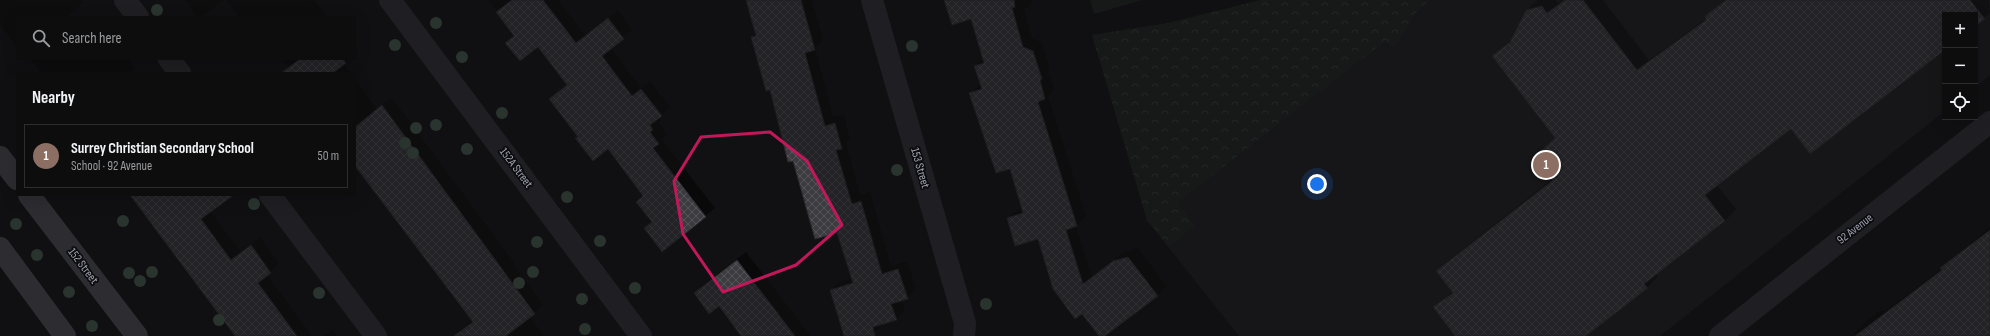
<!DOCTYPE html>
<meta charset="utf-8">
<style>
:root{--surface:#0d0d0e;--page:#1b1b1c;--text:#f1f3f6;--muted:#9a9c9e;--line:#2d2d2e;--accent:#f1ce2a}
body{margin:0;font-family:"Sofia Sans Condensed",sans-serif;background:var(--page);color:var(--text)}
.controls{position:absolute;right:12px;top:12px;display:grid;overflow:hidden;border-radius:0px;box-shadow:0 4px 16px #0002}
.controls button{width:36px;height:36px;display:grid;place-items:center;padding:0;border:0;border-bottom:1px solid var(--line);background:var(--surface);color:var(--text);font:20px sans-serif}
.you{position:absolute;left:1317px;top:184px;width:14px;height:14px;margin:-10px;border:3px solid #fff;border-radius:50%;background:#1a73e8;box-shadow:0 0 0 6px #1a73e833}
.badge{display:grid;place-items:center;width:26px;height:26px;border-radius:50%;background:var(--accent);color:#fff;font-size:13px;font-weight:700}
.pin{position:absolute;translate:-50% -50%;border:2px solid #fff;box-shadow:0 1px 4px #0006}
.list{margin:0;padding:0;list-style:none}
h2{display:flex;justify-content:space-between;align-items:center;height:52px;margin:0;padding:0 16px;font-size:17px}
h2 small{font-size:13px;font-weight:400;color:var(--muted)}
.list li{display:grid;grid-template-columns:26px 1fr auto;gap:12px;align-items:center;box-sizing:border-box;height:64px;margin:0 8px 8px;padding:0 8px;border:1px solid var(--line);border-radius:0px}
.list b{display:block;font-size:15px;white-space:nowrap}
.list p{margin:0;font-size:13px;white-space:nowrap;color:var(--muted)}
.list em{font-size:13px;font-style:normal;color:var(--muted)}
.icon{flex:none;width:22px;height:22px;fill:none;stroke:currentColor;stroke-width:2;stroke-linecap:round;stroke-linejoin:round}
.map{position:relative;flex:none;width:1990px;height:336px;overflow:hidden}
.search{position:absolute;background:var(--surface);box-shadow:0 4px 16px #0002;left:16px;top:16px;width:340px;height:44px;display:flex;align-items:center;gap:10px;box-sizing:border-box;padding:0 14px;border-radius:0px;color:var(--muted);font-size:15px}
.panel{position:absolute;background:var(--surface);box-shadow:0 4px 16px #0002;left:16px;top:72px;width:340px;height:124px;border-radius:0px}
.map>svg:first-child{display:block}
</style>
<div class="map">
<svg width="1990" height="336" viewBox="0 0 1990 336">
<defs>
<pattern id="forest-crowns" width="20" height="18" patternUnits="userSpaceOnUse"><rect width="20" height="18" fill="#1d251f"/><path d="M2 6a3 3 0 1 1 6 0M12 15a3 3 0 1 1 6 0" fill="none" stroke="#3b423d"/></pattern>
<pattern id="building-cross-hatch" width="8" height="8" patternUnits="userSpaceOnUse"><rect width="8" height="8" fill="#3b3b40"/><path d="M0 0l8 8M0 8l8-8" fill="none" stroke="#545459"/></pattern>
</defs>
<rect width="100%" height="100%" fill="#111113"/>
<!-- built -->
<path fill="#1e1d20" d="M1426,0h564v75l-15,12v-72h-30v96l-285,225h-421l-92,-116z"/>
<!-- forest -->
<path fill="url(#forest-crowns)" d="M1261,0h168l-18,18 -4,11 -13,18 -9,-6 -208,162 18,23 -26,21 -22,-27 -55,-185 76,-12z"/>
<!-- pitch -->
<path fill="#1d251f" d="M1090,0h52l-48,14z"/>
<!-- shadow -->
<g fill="#0007">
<path d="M0,0h81l2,3 -16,14h-50v31l-17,-24z"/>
<path d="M185,0h39l-23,17h-4z"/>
<path d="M226,0h80l1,2 7,-2 13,17h-88z"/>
<path d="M488,0h70l27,35 33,-25 14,20 -21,18 30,40 9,-7 20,26 -11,10 2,3 -2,3 8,11 -5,6 53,68 -53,42 -17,-22 7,-7 -8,-26 -36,-47 -29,-12 -29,-37 17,-15 -28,-38 -32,-3 8,-8z"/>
<path d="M747,0h65l11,40 -8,8 18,69 11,-2 6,24 -4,4 14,52 10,-3 21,74 16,-5 9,28 -9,9 -5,2 3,11 -9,8 -13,4 -9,10 -8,3h-21l-14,-46 9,-9 12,-3 -14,-47 -45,-71 -22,-71 -19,-51 4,-5z"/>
<path d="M945,0h89l-6,7 -4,1 8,30 10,5 8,27 -2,1 6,18 -6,7 38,120 -10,10 16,51 31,-24 15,-5 28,38 -8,9 -55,41h-2l-63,-98 -30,-20 9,-8 6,-2 -13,-40 -40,-75 11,-9 -6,-18 9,-8 -12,-40z"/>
<path d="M1537,0h19l2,3 5,-3h40l46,60 58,-42 17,-18h265l1,13 -15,13v-11h-30v34l-154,78 -74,58 19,24 -11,12 -69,53 2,2 -11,12 -63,48h-127l-22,-29 18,-16 -15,-20 11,-11 103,-81 4,-41 -63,-82 20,-18 13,-27z"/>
<path d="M355,46l3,5 -3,3z"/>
<path d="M31,59h97l7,10 -4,4h-90z"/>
<path d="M283,59h67l-6,5 7,9h-71l8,-6z"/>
<path d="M355,79l22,30 15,-11 124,167 -1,2 28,38 -13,12 14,19h-82l-3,-3 14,-13 -118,-154z"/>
<path d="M131,195h97l-18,16 31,41 19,-15 19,26 -12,12 45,61h-76z"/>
<path d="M1990,227v105l-4,4h-132l-1,-1 11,-12 18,-14 2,3 58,-44z"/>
<path d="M746,252l65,84h-69l-23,-31 -24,-12 9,-9z"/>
<path d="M332,330l5,6h-13z"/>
</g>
<!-- building -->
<g fill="url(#building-cross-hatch)" stroke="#2c2b2f">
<path d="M512,0h31l33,43 32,-25 16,21 -22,17 30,40 9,-7 21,27 -12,9 3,5 -3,2 9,12 -6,4 53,69 -44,35 -18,-24 8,-6 -16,-20 7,-6 -35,-47 -15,12 -18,-23 3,-1 -29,-38 18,-14 -29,-38 -18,14 -15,-18 9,-7 -18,-24z"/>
<path d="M746,0h55l14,50 -10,3 20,73 10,-3 7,26 -6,1 16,54 9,-3 21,73 16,-5 10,30 -17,5 6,16 -24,7 2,9h-31l-14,-46 23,-7 -16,-50 -22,6 -22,-78 -5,1 -18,-72 -4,1 -15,-54 5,-1z"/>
<path d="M944,0h70l1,7 -3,1 11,39 10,4 9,28 -2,1 5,19 -7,3 39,124 -11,4 17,54 30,-23 15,-4 30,39 -53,40h-6l-17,-22 -7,5 -22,-30 -15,-50 -23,7 -8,-28 16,-5 -13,-44 -14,4 -27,-80 13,-4 -8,-23 10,-3 -13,-44 -19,6z"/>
<path d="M1565,0h18l54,70 69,-50 -1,-4 21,-16h244l15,19 -10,8v-12h-30v35l-135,104 -19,-25 -86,66 20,26 -81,63 4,4 -62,48h-131l-22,-29 20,-14 -17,-22 116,-90 -10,-21 -1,-5 2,-6 12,-11 -63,-82 18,-14 16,-32 16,-4 5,7z"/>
<path d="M300,59h43l3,4 -13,10h-52z"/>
<path d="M382,105l153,209 -29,22h-52l19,-14 -118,-156v-39z"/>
<path d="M130,195h104l-33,24 30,41 20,-15 20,28 -13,10 39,53h-62z"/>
<path d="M1990,230v106h-135l87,-66 -2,-2z"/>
<path d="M737,260l58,76h-54l-22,-30 -10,8 -15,-21z"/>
</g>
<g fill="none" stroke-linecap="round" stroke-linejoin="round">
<!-- minor -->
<g stroke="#323238" stroke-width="22">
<path d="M125,0l13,17"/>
<path d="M390,0l251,336"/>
<path d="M872,0l93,323 -1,13"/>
<path d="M169,59l11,14"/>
<path d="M270,195l106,141"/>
<path d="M1720,336l270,-214"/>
</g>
<!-- major -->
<g stroke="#4e4f57" stroke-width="22">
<path d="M0,157l17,22"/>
<path d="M29,195l108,141"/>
<path d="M0,248l65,88"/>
</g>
</g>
<!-- trees -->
<g fill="#4a5f50">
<circle cx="157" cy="10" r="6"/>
<circle cx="436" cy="23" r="6"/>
<circle cx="395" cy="45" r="6"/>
<circle cx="912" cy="46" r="6"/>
<circle cx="462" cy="57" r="6"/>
<circle cx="502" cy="113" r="6"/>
<circle cx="436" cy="125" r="6"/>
<circle cx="416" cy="128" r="6"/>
<circle cx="405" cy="143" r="6"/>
<circle cx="467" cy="149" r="6"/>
<circle cx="413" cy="153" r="6"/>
<circle cx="897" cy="170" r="6"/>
<circle cx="567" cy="197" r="6"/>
<circle cx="254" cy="204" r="6"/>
<circle cx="123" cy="221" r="6"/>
<circle cx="16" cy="224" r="6"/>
<circle cx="600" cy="241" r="6"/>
<circle cx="537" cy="242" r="6"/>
<circle cx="37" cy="255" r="6"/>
<circle cx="152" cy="272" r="6"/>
<circle cx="533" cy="272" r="6"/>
<circle cx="129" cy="273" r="6"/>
<circle cx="140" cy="281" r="6"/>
<circle cx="519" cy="283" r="6"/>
<circle cx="635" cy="288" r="6"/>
<circle cx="69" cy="292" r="6"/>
<circle cx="319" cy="293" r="6"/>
<circle cx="582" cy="299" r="6"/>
<circle cx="986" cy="304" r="6"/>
<circle cx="219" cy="320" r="6"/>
<circle cx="92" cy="326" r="6"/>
<circle cx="585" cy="329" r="6"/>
</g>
<!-- marked area -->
<path d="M0 0H1990V336H0ZM770,132l37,29 35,64 -46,40 -73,27 -40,-58 -9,-53 27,-44z" fill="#111113" fill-opacity=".55" fill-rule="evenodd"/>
<path fill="none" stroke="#c2185b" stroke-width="3" stroke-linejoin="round" d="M770,132l37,29 35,64 -46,40 -73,27 -40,-58 -9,-53 27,-44z"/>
<g text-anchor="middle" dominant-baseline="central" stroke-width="3.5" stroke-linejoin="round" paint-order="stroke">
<!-- street labels -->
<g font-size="12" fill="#a2a5b3" stroke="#0c0c0e">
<text transform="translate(516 168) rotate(53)">152A Street</text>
<text transform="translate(920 168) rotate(74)">153 Street</text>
<text transform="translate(1855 229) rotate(-38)">92 Avenue</text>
<text transform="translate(83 266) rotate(53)">152 Street</text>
</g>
</g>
</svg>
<div class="controls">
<button>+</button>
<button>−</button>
<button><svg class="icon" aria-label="locate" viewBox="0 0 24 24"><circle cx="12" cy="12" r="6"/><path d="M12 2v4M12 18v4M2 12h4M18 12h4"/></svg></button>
</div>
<div class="you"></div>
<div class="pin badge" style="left:1546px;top:165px;background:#8d6e63">1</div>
<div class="search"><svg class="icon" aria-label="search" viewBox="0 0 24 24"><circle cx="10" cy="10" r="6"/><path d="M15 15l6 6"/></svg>Search here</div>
<section class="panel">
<h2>Nearby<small></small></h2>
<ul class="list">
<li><span class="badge" style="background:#8d6e63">1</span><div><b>Surrey Christian Secondary School</b><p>School · 92 Avenue</p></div><em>50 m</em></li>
</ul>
</section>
</div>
